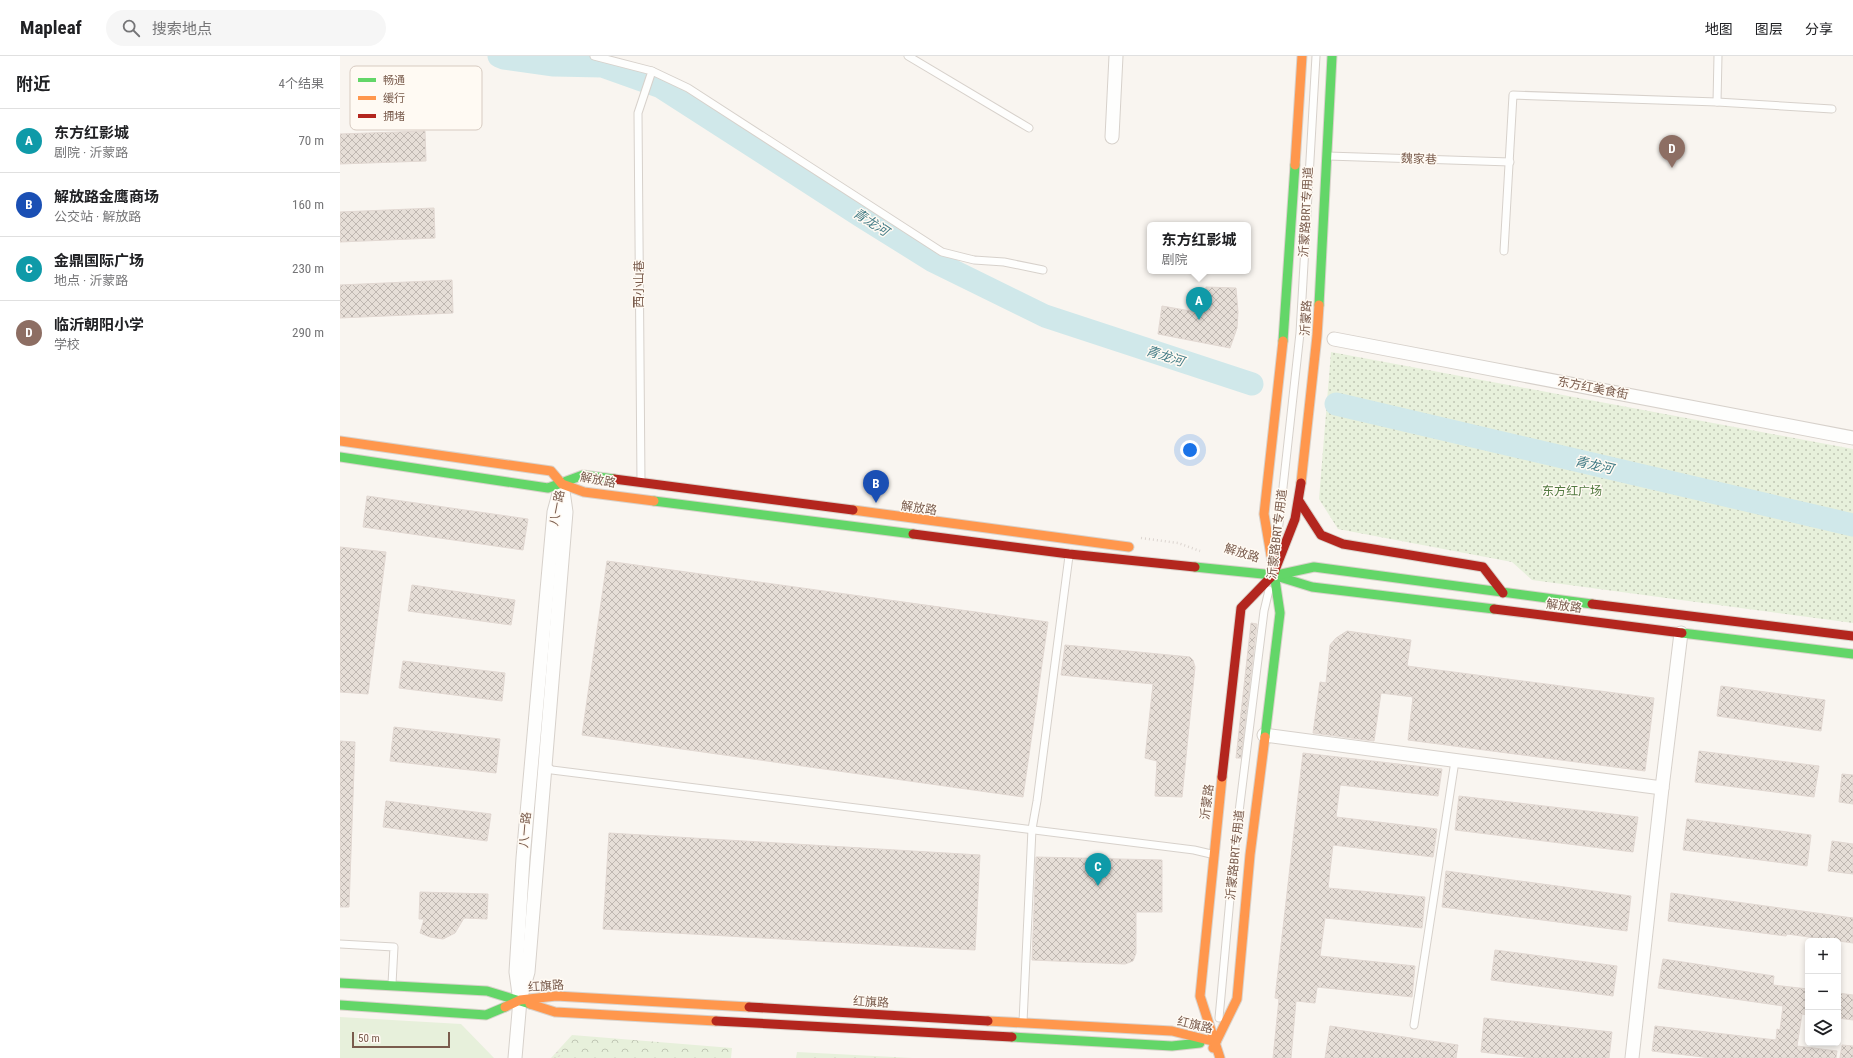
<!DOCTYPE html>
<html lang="zh">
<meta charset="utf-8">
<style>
:root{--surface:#fff;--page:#f6f6f6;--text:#202124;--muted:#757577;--line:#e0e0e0;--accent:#5c5450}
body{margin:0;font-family:"Roboto Condensed","Noto Sans SC",sans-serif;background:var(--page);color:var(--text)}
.controls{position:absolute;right:12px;bottom:12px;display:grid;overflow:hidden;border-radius:6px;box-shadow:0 2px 6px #0003}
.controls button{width:36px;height:36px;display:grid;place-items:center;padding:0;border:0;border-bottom:1px solid var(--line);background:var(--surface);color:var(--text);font:20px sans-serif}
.scale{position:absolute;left:12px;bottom:10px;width:98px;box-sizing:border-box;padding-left:4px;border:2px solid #7a5c4d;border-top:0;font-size:11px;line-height:14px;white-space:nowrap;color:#7a5c4d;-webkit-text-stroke:3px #fffaf3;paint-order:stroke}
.you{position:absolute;left:850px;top:394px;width:14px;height:14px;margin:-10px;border:3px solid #fff;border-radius:50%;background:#1a73e8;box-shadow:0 0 0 6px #1a73e833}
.badge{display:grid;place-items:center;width:26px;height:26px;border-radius:50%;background:var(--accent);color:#fff;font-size:13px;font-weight:700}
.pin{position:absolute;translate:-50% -33px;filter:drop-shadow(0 1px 2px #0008)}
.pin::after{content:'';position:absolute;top:21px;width:14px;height:12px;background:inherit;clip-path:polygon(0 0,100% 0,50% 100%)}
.popup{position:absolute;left:807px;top:166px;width:104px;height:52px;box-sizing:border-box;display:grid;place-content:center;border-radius:6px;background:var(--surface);filter:drop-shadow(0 1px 3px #0005);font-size:13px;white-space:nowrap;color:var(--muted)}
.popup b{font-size:15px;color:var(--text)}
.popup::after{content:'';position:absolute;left:50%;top:100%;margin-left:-8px;border:8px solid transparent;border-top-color:var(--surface)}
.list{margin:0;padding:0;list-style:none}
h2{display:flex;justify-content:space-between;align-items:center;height:52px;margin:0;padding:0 16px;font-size:17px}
h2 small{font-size:13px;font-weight:400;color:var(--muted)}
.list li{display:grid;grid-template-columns:26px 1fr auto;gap:12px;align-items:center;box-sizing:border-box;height:64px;padding:0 16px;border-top:1px solid var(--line)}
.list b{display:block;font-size:15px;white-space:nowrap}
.list p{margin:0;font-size:13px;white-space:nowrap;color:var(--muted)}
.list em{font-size:13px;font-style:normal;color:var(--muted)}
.icon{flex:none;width:22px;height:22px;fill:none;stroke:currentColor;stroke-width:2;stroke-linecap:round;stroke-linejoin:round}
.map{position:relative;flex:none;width:1513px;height:1002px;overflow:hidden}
header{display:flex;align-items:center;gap:24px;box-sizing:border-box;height:56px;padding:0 20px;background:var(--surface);border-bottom:1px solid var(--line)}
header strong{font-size:19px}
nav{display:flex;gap:22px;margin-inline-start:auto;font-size:14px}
.search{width:280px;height:36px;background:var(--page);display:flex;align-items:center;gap:10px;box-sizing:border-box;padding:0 14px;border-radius:22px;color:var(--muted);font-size:15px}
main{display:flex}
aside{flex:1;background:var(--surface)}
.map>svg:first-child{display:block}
</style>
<header>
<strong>Mapleaf</strong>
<div class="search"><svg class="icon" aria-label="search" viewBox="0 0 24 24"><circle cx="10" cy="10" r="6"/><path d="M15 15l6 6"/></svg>搜索地点</div>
<nav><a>地图</a><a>图层</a><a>分享</a></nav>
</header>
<main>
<aside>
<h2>附近<small>4个结果</small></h2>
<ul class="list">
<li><span class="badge" style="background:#0f9aa8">A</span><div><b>东方红影城</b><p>剧院 · 沂蒙路</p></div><em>70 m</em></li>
<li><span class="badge" style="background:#1a4fb4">B</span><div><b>解放路金鹰商场</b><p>公交站 · 解放路</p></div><em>160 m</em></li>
<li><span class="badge" style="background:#0f9aa8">C</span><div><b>金鼎国际广场</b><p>地点 · 沂蒙路</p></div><em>230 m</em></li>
<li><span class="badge" style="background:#8d6e63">D</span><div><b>临沂朝阳小学</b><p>学校</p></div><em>290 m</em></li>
</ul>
</aside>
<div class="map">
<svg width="1513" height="1002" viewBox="0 0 1513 1002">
<defs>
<pattern id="forest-crowns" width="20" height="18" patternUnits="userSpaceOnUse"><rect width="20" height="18" fill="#e7f0db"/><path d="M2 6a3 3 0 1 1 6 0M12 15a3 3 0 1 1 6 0" fill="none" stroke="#c0c6b4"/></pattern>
<pattern id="park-dots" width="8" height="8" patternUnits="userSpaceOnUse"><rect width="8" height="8" fill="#e7f0db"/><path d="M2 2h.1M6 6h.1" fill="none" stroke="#c0c6b4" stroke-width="1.8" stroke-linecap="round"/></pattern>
<pattern id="building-cross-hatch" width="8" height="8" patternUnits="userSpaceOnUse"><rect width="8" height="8" fill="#e6ded7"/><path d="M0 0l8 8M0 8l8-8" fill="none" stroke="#bfb7b1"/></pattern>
</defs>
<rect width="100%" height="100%" fill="#f9f5f0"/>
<!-- green -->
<path fill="#e7f0db" d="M0,961l121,7 33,34h-154z"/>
<!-- forest -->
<g fill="url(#forest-crowns)">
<path d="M232,979l160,13 -1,10h-180z"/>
<path d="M457,996l116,6h-117z"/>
</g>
<!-- park -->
<path fill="url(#park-dots)" d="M991,296l522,97v174l-321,-43 -20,-18 -174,-33 -19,-30z"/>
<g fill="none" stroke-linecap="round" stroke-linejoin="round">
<!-- river -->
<g stroke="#d0e8ea" stroke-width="23">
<path d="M159,0l5,2 50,7 48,1 59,21 200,129 72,45 112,55 207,68"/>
<path d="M996,348l517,121"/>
</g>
</g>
<!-- building -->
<g fill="url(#building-cross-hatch)" stroke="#e2d8d2">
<path d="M85,75l1,30 -86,3v-30z"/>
<path d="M94,152l1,30 -95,4v-30z"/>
<path d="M112,224l1,33 -113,5v-33z"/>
<path d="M866,231l30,1 2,24 -1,16 -7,20 -72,-14 4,-28 40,7z"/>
<path d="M27,440l161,23 -5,31 -160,-23z"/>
<path d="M0,491l46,5 -18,142 -28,-2z"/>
<path d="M267,505l441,61 -25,175 -441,-62z"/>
<path d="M72,529l103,15 -4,25 -103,-14z"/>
<path d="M911,567l6,1 -16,134h-5z"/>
<path d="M1007,575l64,9 -4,26 247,32 -9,73 -237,-31 5,-43 -32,-4 -7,48 -61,-8 7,-51 6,1 4,-38 6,-7z"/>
<path d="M725,589l125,12 3,3 2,7 -13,130 -27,-1 2,-35 -12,-3 8,-74 -92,-9z"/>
<path d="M63,605l102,12 -3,28 -103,-13z"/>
<path d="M1381,630l104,14 -4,31 -104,-15z"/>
<path d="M54,671l106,12 -4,34 -106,-12z"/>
<path d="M0,685l15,1 -6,165h-9z"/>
<path d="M1359,695l120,15 -5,31 -119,-15z"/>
<path d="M963,697l139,16 -4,27 -98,-11 -4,32 101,12 -4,28 -100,-12 -5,43 97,9 -3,31 -97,-10 -5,38 95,10 -3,31 -95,-10 -2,16 -19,-2 -5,57h-18l6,-59 -4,-1z"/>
<path d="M1502,718l11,1v29l-14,-2z"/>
<path d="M1119,740l179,21 -5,35 -178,-22z"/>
<path d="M46,745l105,13 -4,27 -104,-14z"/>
<path d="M1347,763l124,16 -4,31 -124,-16z"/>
<path d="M269,777l371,22 -5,95 -372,-21z"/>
<path d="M1492,785l21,3v30l-25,-3z"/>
<path d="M696,801l126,3v52h-26v41l-3,8 -8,3 -93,-4z"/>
<path d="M1106,815l185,25 -4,35 -185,-24z"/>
<path d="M80,836l68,2 -1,25 -23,-1 -9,15 -12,6 -13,-2 -10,-4 4,-14h-5z"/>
<path d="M1331,837l182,25v25l-66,-9 -1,2 -118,-15z"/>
<path d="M1155,894l122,16 -4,30 -122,-16z"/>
<path d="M1323,903l111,17 -1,9 35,4v26l-6,-1 -5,32 40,5 -1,7h-125l-59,-7 3,-25 121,14 1,-11 3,1 3,-24 -125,-18z"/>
<path d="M1498,937l15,2v25l-15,-2z"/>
<path d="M1144,962l128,14 -3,26h-77l-51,-6z"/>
<path d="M990,970l128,19 -2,13h-131z"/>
<path d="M1502,989l11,1v12h-13z"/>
</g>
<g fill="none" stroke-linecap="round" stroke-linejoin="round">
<!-- lane casing -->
<g stroke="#d7d1cb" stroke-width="9">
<g id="lane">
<path d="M254,0l58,15 -14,42 3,369"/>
<path d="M568,0l121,72"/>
<path d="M312,15l36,17 254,164 32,8 30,2 39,8"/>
<path d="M1377,46l1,-46"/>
<path d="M988,100l182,6"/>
<path d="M1164,195l9,-156 204,7 115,7"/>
<path d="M937,486l23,-209 16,-277"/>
<path d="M205,709l7,5 642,80 17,4"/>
<path d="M0,888l54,3 -2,37"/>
<path d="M879,962l16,-174 29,-233 5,-21"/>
<path d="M683,966l9,-193 5,-28 32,-245"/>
<path d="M1074,969l41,-264"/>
</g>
</g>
<!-- street casing -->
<g stroke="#d7d1cb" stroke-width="15">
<g id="street">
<path d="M772,81l4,-81"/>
<path d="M994,283l519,99"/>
<path d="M924,679l398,53"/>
<path d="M179,938l-3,-22 7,-114 31,-346 6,-22"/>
<path d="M175,1002l5,-58 8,-28 38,-460 -4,-28"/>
<path d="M1292,1002l30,-270 19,-155"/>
</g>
</g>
<!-- fast casing -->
<g stroke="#d9d2cb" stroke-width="11">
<g id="fast">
<path d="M979,249l13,-249"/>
<path d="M943,285l12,-176"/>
<path d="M0,401l208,31 35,-13 31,4"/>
<path d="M314,445l259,33"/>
<path d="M855,511l78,8"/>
<path d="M933,519l39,12 182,22"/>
<path d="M937,519l37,-8 278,37"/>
<path d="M1342,577l171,21"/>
<path d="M925,681l15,-124 -6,-40"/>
<path d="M0,927l147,8 43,13"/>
<path d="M0,949l146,10 19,-8"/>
<path d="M672,981l160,9 28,-3"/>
</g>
</g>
<!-- slow casing -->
<g stroke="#d9d2cb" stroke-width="11">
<g id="slow">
<path d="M955,109l7,-109"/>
<path d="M0,385l211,30 11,13 22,8 70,9"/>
<path d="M961,427l16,-147 2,-31"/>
<path d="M513,454l276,37"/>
<path d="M934,517l-10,-59 19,-173"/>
<path d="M190,948l25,8 161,9"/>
<path d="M165,951l15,-7 36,-4 193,11"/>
<path d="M648,965l184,10 44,11"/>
<path d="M873,992l24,-49 13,-144 15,-118"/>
<path d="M880,1002l-20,-62 22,-219"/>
</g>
</g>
<!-- jam casing -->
<g stroke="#d9d2cb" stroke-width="11">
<g id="jam">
<path d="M274,423l239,31"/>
<path d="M959,445l22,34 22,9 140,23 20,26"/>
<path d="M573,478l156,20 126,13"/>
<path d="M1252,548l261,32"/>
<path d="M1154,553l188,24"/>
<path d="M882,721l19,-169 32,-33 22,-56 6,-36"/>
<path d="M409,951l239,14"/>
<path d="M376,965l296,16"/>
</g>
</g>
<!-- path -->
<g stroke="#dcd5d0" stroke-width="2.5" stroke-dasharray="1 3" stroke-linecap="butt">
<path d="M801,482l37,5 22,8"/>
<path d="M217,996l3,6"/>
</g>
<!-- lane -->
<use href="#lane" stroke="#fefefd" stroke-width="7"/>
<!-- street -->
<use href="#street" stroke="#fefefd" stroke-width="13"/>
<!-- fast -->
<use href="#fast" stroke="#63d668" stroke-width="9"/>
<!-- slow -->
<use href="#slow" stroke="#ff974d" stroke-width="9"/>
<!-- jam -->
<use href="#jam" stroke="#b3261e" stroke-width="9"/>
</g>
<g text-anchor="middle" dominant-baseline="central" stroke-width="3" stroke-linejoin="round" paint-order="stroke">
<!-- street labels -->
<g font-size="12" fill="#7a5c4d" stroke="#fffaf3">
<text transform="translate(1079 103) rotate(2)">魏家巷</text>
<text transform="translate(966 156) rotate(-87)">沂蒙路BRT专用道</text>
<text transform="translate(299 228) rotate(-90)">西小山巷</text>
<text transform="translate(966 262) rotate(-87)">沂蒙路</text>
<text transform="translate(1253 332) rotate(11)">东方红美食街</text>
<text transform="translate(258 424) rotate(11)">解放路</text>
<text transform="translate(217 452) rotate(-79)">八一路</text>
<text transform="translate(579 452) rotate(8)">解放路</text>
<text transform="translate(937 478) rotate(-83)">沂蒙路BRT专用道</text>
<text transform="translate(902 497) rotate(17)">解放路</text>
<text transform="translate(1224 550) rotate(7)">解放路</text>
<text transform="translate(867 746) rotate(-83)">沂蒙路</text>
<text transform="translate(185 774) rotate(-85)">八一路</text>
<text transform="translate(895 799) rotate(-84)">沂蒙路BRT专用道</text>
<text transform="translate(206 930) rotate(-4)">红旗路</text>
<text transform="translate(531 946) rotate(3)">红旗路</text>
<text transform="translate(855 969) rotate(13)">红旗路</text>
</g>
<!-- park labels -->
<g font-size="12" fill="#537a41" stroke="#fffaf3">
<text x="1232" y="435">东方红广场</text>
</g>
<!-- water labels -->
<g font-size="13" font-style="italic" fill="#437c86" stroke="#fffaf3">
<text transform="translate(531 166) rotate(33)">青龙河</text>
<text transform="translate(825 300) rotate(18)">青龙河</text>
<text transform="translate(1254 409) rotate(13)">青龙河</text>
</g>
</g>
<!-- legend -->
<rect x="10" y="10" width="132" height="64" rx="6" fill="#fffaf3" stroke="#d7cbc1" stroke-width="1"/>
<rect x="18" y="22" width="18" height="4" fill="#63d668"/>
<rect x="18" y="40" width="18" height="4" fill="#ff974d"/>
<rect x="18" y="58" width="18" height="4" fill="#b3261e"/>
<g font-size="11" fill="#7a5c4d">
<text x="43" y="28">畅通</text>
<text x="43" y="46">缓行</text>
<text x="43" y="64">拥堵</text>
</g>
</svg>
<div class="controls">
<button>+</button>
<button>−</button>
<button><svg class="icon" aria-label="layers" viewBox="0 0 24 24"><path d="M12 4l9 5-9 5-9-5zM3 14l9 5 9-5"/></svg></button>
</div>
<div class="scale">50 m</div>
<div class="you"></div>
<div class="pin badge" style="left:859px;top:264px;background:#0f9aa8">A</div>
<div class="popup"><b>东方红影城</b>剧院</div>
<div class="pin badge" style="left:536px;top:447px;background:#1a4fb4">B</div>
<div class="pin badge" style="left:758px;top:830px;background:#0f9aa8">C</div>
<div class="pin badge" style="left:1332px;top:112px;background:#8d6e63">D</div>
</div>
</main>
